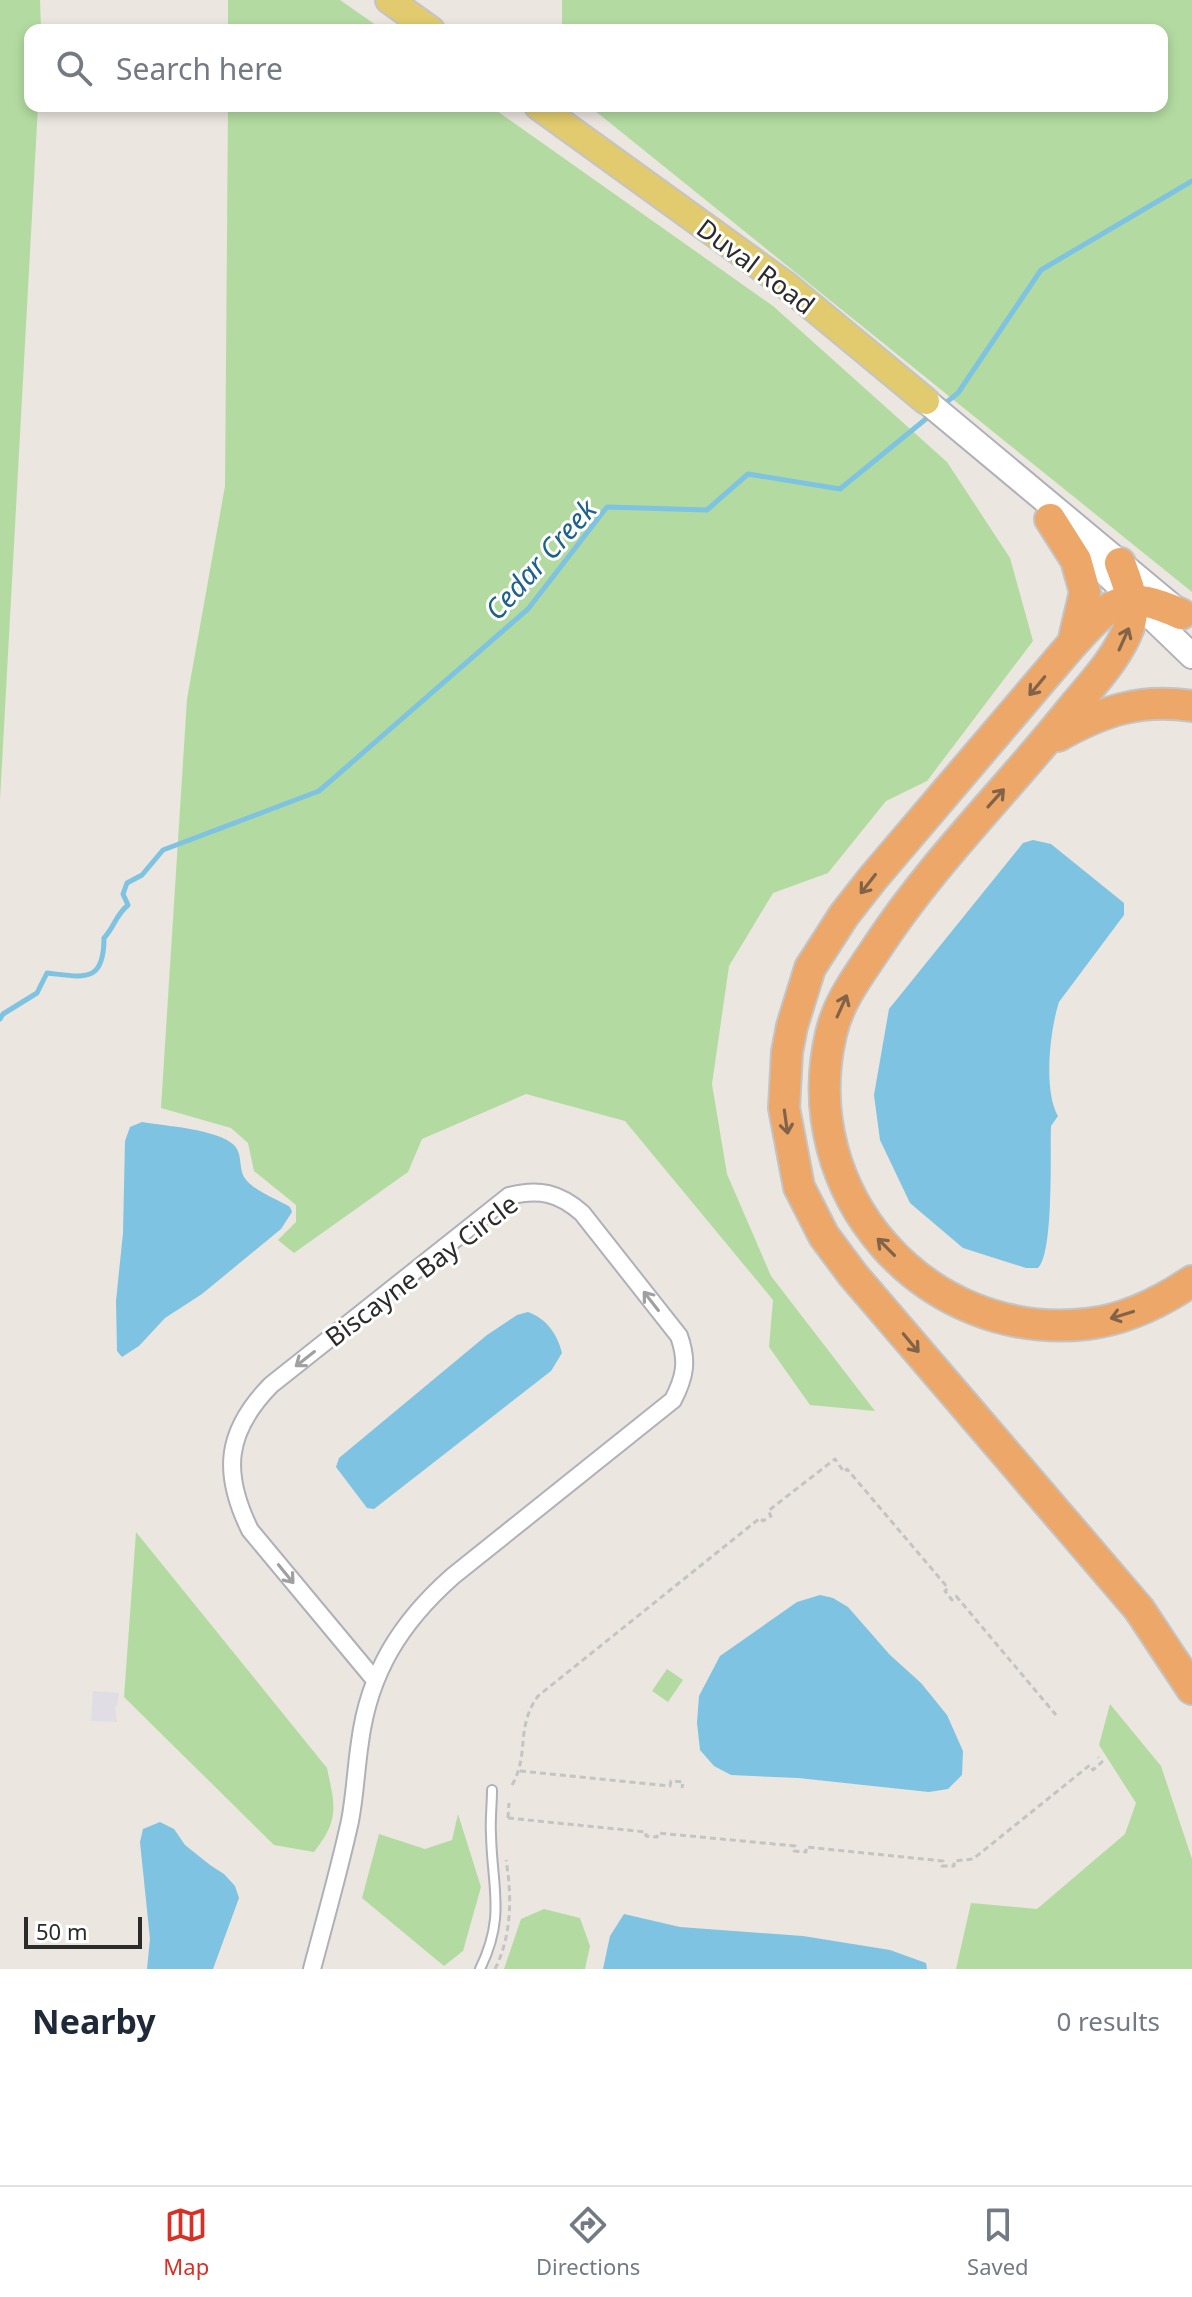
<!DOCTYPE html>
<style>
:root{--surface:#fff;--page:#f2f2f3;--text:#1f2937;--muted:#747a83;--line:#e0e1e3;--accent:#d93025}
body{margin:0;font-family:"Noto Sans",sans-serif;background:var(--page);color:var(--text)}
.scale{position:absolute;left:24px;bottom:20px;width:118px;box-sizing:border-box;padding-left:8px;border:4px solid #2b2b2b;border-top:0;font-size:22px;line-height:28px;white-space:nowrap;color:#2b2b2b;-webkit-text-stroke:6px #fff;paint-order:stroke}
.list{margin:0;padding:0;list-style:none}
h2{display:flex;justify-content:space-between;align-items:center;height:104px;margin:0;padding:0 32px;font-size:34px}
h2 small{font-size:26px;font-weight:400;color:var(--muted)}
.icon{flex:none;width:44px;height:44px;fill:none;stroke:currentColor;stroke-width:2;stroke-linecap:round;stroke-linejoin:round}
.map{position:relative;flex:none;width:1192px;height:1969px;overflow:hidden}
.search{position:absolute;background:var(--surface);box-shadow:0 4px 12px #0003;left:24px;right:24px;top:24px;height:88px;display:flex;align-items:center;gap:20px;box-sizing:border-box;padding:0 28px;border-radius:16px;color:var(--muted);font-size:30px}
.sheet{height:216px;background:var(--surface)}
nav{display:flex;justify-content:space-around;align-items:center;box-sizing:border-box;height:112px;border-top:2px solid var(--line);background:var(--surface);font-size:22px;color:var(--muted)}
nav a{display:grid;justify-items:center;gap:4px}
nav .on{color:var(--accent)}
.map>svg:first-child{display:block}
</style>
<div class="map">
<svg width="1192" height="1969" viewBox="0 0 1192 1969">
<rect width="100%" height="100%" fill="#ebe6df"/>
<!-- industrial -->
<path fill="#e0dee4" d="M93,1691l26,2 -2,13 -2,1 2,15 -26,-1z"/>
<!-- green -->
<g fill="#b3dba1">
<path d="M0,0h40l1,30h-11v76h8l-38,694z"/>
<path d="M228,0h112l43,30h-155z"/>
<path d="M562,0h630v592l-603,-486h573v-76h-600z"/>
<path d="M228,106h262l283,200 174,156 63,96 23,83 -106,140 -41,20 -58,72 -55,20 -44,73 -17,118 15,90 44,102 104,135 -65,-6 -41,-58 4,-47 -148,-179 -99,-27 -104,45 -14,33 -114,81 -16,-13 18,-18v-17l-42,-34 -6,-28 -17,-15 -70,-20 26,-409 38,-213z"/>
<path d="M136,1532l191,236c8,38 13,51 -13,84l-40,-7 -150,-148z"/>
<path d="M667,1669l16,11 -15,22 -16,-11z"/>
<path d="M1110,1704l51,62 31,93v110h-236l15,-66 66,6 88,-75 11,-31 -37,-58z"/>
<path d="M458,1814l23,73 -18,64 -19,15 -82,-68 17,-64 46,15 27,-9z"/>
<path d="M544,1909l36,9 10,28 -5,23h-81l17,-50z"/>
</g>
<!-- water -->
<g fill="#7ec3e1">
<path d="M1033,840l18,4 73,59v12l-65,87c-9,28 -16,88 -1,114l-7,10c-1,27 3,127 -13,142h-12l-63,-20 -53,-45 -30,-63 -6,-45 15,-86 134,-166z"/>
<path d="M142,1122c23,4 75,7 92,23 8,8 5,20 9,30 6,14 34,24 47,32l2,5 -11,17 -79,65 -37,24 -26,28 -17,11 -5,-6 -1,-50 7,-68 2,-92 5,-14z"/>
<path d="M528,1312c19,7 29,22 34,41l-11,18 -177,138 -7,-1 -31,-41 3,-9 148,-123 30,-20z"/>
<path d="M820,1595l13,3 15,9 42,48 31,28 26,32 16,36 -1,24 -14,14 -19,3 -131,-14 -67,-3 -17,-9 -14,-16 -3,-27 2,-27 21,-40 77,-54z"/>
<path d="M160,1822l14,7 11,16 25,20 14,9 11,12 4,12 -26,71h-66l3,-30 -10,-97 3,-13z"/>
<path d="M624,1914l56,13 123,9 87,14 36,13 1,6h-324l7,-33z"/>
</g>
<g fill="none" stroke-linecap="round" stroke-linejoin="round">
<!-- stream -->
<g stroke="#7ec3e1" stroke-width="5">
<path d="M943,405l15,-12 83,-123 151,-89"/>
<path d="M0,1019l3,-5 34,-21 10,-20c37,4 57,11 57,-35 11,-12 11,-22 24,-33l-5,-11 4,-11 15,-8 21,-25 156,-59 209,-182 79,-102 100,3 41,-36 92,15 92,-75"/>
</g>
<!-- lane casing -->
<g stroke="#afb0ba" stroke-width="12">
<path id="lane" d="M480,1969c26,-53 12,-81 11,-135 -1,-14 1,-29 1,-44"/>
</g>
<!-- street casing -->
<g stroke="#afb0ba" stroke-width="20">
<path id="street" d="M312,1969c13,-49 27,-98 38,-148 5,-26 6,-53 10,-79 9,-70 41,-120 93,-166l220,-176c12,-23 15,-39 6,-64l-97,-123c-23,-20 -43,-25 -73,-17l-238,189c-46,47 -49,88 -21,145l124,149"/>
</g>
<!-- secondary casing -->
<g stroke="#afb0ba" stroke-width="28">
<g id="secondary">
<path d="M926,401l247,206"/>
<path d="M1084,552l108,104"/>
</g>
</g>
<!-- primary casing -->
<g stroke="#c4c4c4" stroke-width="30">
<g id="primary">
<path d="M389,0l42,30"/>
<path d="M538,106l249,180 139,115"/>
</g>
</g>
<!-- highway casing -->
<g stroke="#c4c4c4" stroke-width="34">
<g id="highway">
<path d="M1050,519l26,41 9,32 -12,51 -200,235 -29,37 -34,53 -18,58 -5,26 -3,56 15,79 25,49 29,39 286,334 53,80"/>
<path d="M1120,563c8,22 17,41 9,64 -12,32 -38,58 -59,84 -64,80 -138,152 -194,238 -18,27 -38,53 -45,85 -37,158 93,308 256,290 37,-4 74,-22 105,-43"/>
<path d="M1074,642c39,-43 51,-53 107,-28"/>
<path d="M1058,736c44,-25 83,-38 134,-30"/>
</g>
</g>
<!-- path -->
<g stroke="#c4c4c4" stroke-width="3" stroke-dasharray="6 4" stroke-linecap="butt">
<path d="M520,1771l150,15 1,-5 12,1 -1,6"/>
<path d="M512,1785c18,-31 3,-57 26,-89l222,-178 3,3 8,-5 -3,-5 67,-52 9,13 3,-3 101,119 -3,3 7,9 4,-4 100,119"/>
<path d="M508,1818l138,14v4l11,1 1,-4 137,13 -1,5 12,1v-5l137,14 -1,5h12v-5l19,-2 117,-94 3,5 9,-8 -4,-5"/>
<path d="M508,1818l1,-15"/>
<path d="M495,1969c17,-34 17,-73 11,-109"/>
</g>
<!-- lane -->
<use href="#lane" stroke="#fff" stroke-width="8"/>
<!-- street -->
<use href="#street" stroke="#fff" stroke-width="16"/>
<!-- secondary -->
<use href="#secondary" stroke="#fff" stroke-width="24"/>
<!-- primary -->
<use href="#primary" stroke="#e1cb6e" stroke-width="26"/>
<!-- highway -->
<use href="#highway" stroke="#eca769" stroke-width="30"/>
</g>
<!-- one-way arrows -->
<defs><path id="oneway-shaft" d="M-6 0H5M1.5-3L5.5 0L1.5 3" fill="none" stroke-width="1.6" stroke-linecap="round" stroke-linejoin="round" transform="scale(2)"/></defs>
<g stroke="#826347">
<use href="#oneway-shaft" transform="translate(1124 639) rotate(-66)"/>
<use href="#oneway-shaft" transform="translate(1037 686) rotate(130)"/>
<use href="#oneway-shaft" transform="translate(996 798) rotate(-48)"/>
<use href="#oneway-shaft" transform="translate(868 884) rotate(128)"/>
<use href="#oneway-shaft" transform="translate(842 1006) rotate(-66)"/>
<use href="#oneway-shaft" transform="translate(786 1122) rotate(82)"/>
<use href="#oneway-shaft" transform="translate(886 1247) rotate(-135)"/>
<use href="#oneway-shaft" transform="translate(1122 1315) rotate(163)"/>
<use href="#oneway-shaft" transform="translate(911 1343) rotate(50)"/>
</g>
<g stroke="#a0a0a0">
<use href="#oneway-shaft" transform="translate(651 1301) rotate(-128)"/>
<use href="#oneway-shaft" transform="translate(305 1359) rotate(142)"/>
<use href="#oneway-shaft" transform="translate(286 1574) rotate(51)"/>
</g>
<g text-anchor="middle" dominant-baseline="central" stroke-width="6" stroke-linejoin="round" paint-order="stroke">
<!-- street labels -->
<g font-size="26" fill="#2b2b2b" stroke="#fff">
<text transform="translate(756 266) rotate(37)">Duval Road</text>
<text transform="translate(421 1270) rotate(-37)">Biscayne Bay Circle</text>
</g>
<!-- water labels -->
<g font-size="28" font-style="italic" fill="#1d628d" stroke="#fff">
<text transform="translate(540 559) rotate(-48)">Cedar Creek</text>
</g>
</g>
</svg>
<div class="scale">50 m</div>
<div class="search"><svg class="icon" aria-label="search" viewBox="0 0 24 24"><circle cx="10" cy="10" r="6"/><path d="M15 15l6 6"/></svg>Search here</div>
</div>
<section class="sheet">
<h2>Nearby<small>0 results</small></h2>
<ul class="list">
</ul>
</section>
<nav>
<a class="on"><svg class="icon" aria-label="map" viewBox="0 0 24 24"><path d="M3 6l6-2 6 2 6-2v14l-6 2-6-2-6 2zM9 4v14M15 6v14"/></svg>Map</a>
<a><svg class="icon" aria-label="directions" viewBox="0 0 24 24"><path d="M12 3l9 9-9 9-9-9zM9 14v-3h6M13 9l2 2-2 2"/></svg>Directions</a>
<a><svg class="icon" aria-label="saved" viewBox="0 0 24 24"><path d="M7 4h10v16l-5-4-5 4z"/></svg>Saved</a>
</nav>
